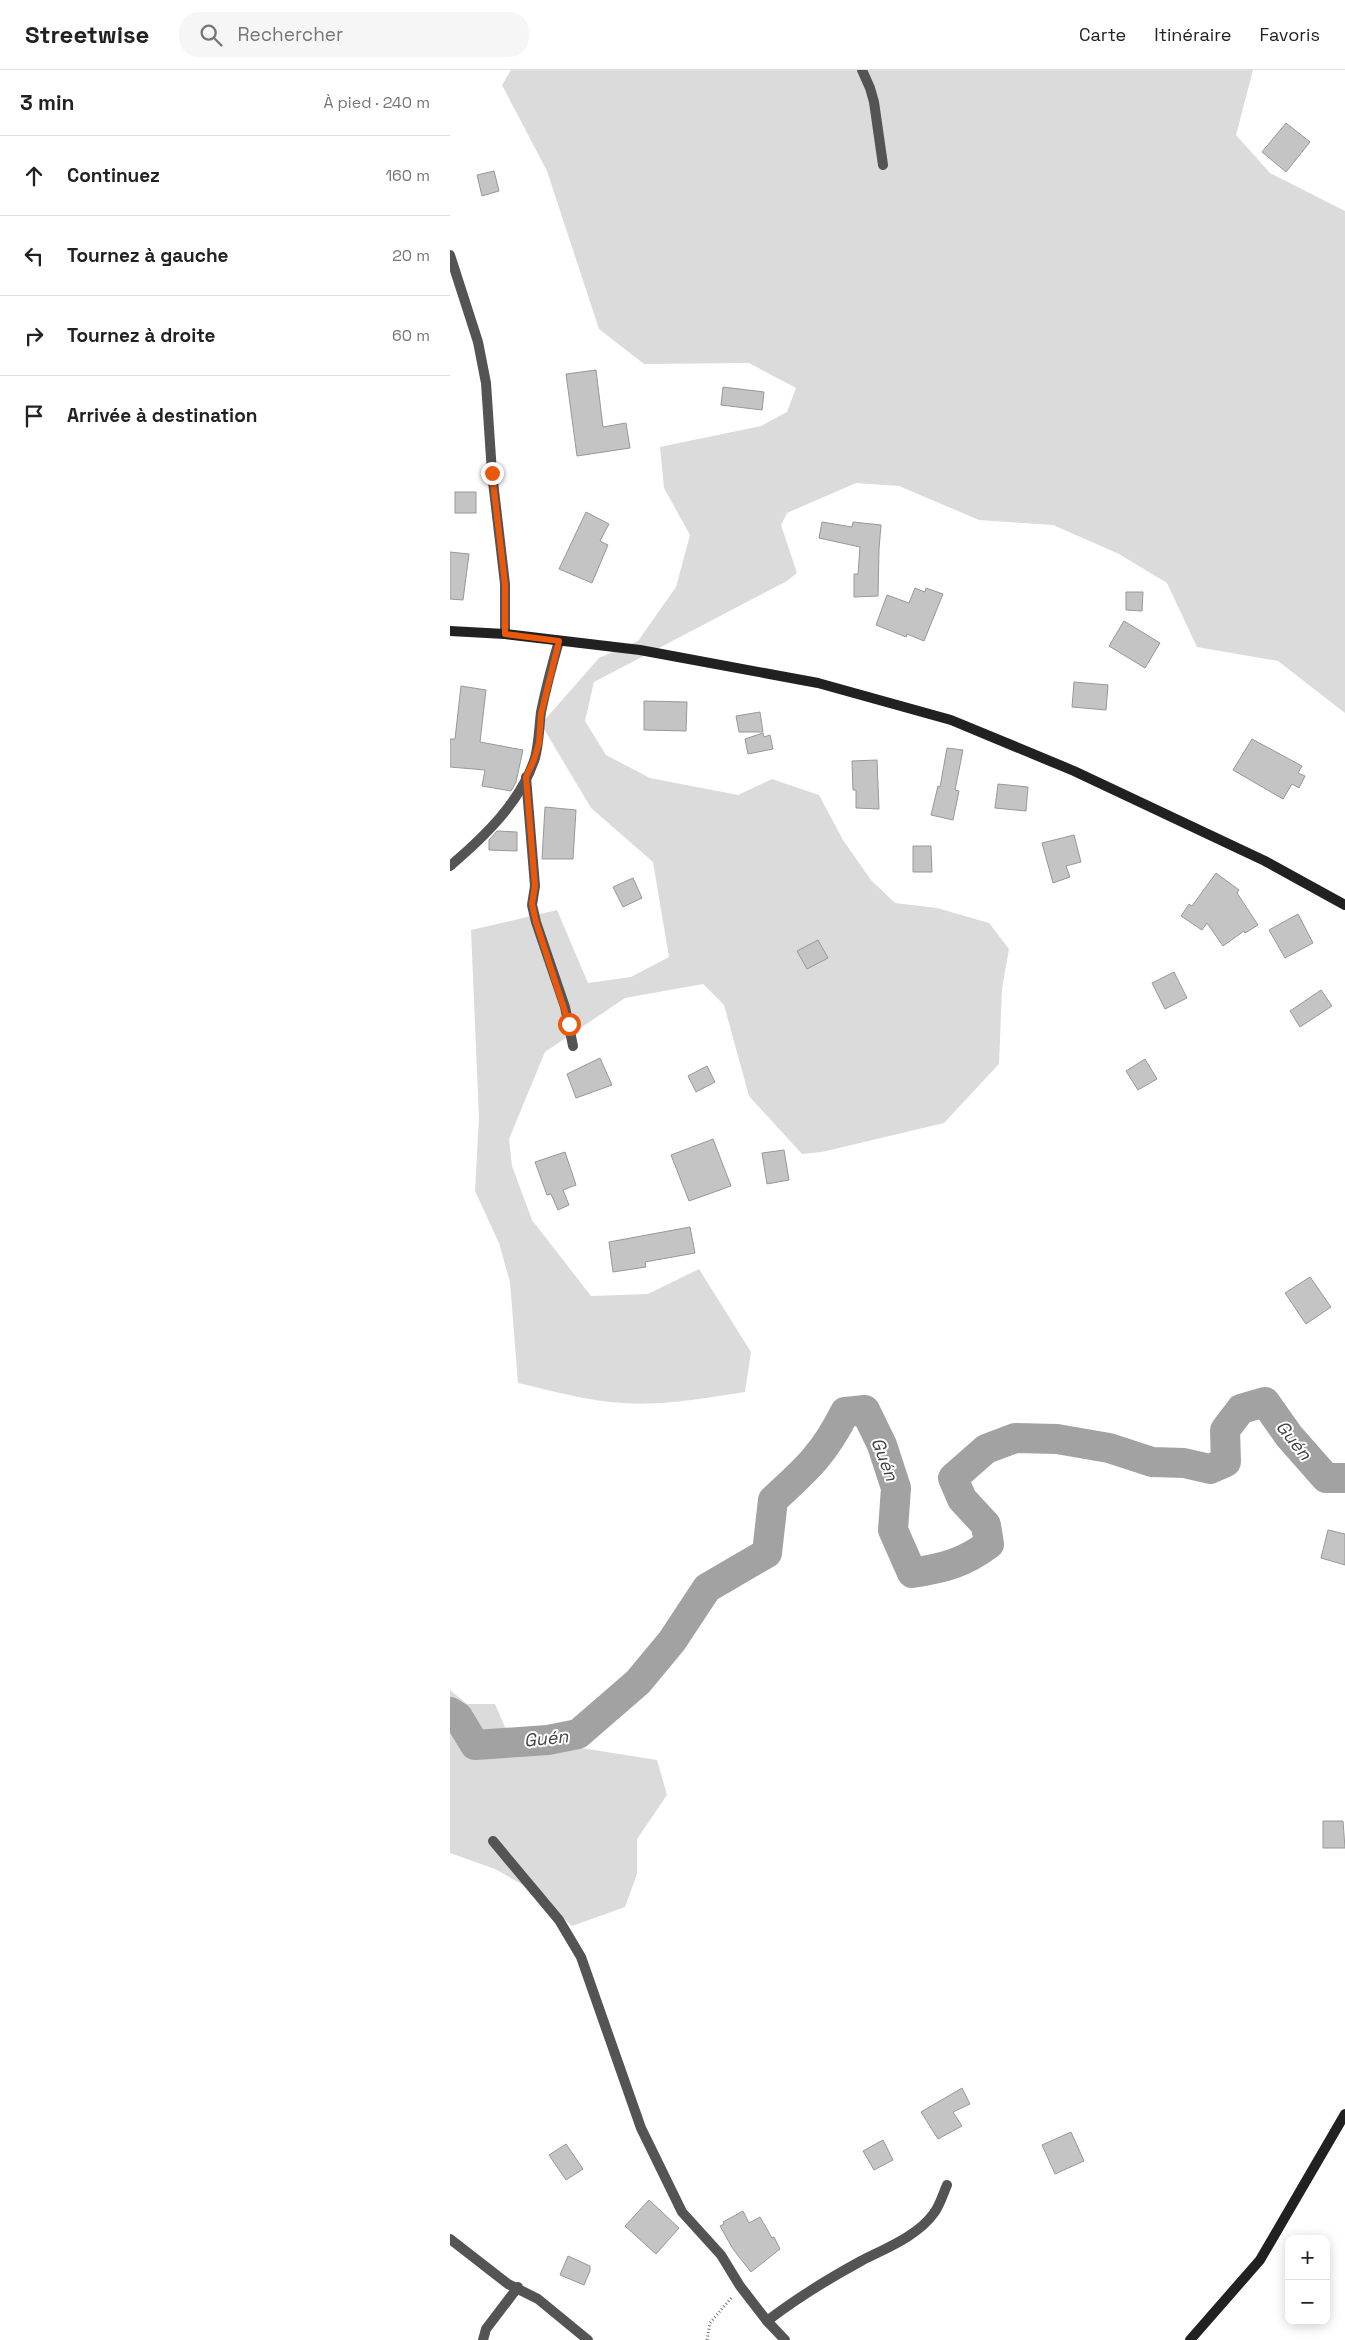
<!DOCTYPE html>
<html lang="fr">
<meta charset="utf-8">
<style>
:root{--surface:#fff;--page:#f6f6f6;--text:#222;--muted:#767676;--line:#e0e0e0}
body{margin:0;font-family:"Space Grotesk",sans-serif;background:var(--page);color:var(--text)}
.controls{position:absolute;right:15px;bottom:15px;display:grid;overflow:hidden;border-radius:10px;box-shadow:0 2px 12px #0003}
.controls button{width:45px;height:45px;display:grid;place-items:center;padding:0;border:0;border-bottom:1px solid var(--line);background:var(--surface);color:var(--text);font:25px sans-serif}
.stop{position:absolute;width:15px;height:15px;margin:-11px;border:4px solid #ea580c;border-radius:50%;background:#fff}
.stop.end{background:#ea580c;border-color:#fff;box-shadow:0 1px 5px #0008}
.list{margin:0;padding:0;list-style:none}
h2{display:flex;justify-content:space-between;align-items:center;height:65px;margin:0;padding:0 20px;font-size:21px}
h2 small{font-size:16px;font-weight:400;color:var(--muted)}
.list li{display:grid;grid-template-columns:32px 1fr auto;gap:15px;align-items:center;box-sizing:border-box;height:80px;padding:0 20px;border-top:1px solid var(--line)}
.list b{display:block;font-size:19px;white-space:nowrap}
.list em{font-size:16px;font-style:normal;color:var(--muted)}
.icon{flex:none;width:28px;height:28px;fill:none;stroke:currentColor;stroke-width:2;stroke-linecap:round;stroke-linejoin:round}
.map{position:relative;flex:none;width:895px;height:2270px;overflow:hidden}
header{display:flex;align-items:center;gap:30px;box-sizing:border-box;height:70px;padding:0 25px;background:var(--surface);border-bottom:1px solid var(--line)}
header strong{font-size:24px}
nav{display:flex;gap:28px;margin-inline-start:auto;font-size:18px}
.search{width:350px;height:45px;background:var(--page);display:flex;align-items:center;gap:12px;box-sizing:border-box;padding:0 18px;border-radius:20px;color:var(--muted);font-size:19px}
main{display:flex}
aside{flex:1;background:var(--surface)}
.map>svg:first-child{display:block}
</style>
<header>
<strong>Streetwise</strong>
<div class="search"><svg class="icon" aria-label="search" viewBox="0 0 24 24"><circle cx="10" cy="10" r="6"/><path d="M15 15l6 6"/></svg>Rechercher</div>
<nav><a>Carte</a><a>Itinéraire</a><a>Favoris</a></nav>
</header>
<main>
<aside>
<h2>3 min<small>À pied · 240 m</small></h2>
<ul class="list">
<li><svg class="icon" aria-label="ahead" viewBox="0 0 24 24"><path d="M12 20V5M6 11l6-6 6 6"/></svg><div><b>Continuez</b></div><em>160 m</em></li>
<li><svg class="icon" aria-label="left" viewBox="0 0 24 24"><path d="M17 20v-9H6M10 6l-5 5 5 5"/></svg><div><b>Tournez à gauche</b></div><em>20 m</em></li>
<li><svg class="icon" aria-label="right" viewBox="0 0 24 24"><path d="M7 20v-9h11M14 6l5 5-5 5"/></svg><div><b>Tournez à droite</b></div><em>60 m</em></li>
<li><svg class="icon" aria-label="arrive" viewBox="0 0 24 24"><path d="M6 21V4h12l-3 4 3 4H6"/></svg><div><b>Arrivée à destination</b></div></li>
</ul>
</aside>
<div class="map">
<svg width="895" height="2270" viewBox="0 0 895 2270">
<rect width="100%" height="100%" fill="#fff"/>
<!-- green -->
<g fill="#dbdbdb">
<path d="M61,0h742l-17,65 34,38 75,38v502l-67,-52 -81,-14 -30,-64 -48,-29 -66,-29 -74,-5 -80,-34 -43,-3 -69,30 -6,12 16,48 -10,8 -193,101 -9,39 21,34 44,23 88,17 34,-16 47,16 24,45 28,40 24,23 42,5 52,15 20,26 -7,40 -3,75 -55,59 -122,29 -20,2 -53,-58 -25,-91 -21,-21 -78,14 -80,54 -36,87 3,27 20,54 59,76 57,-2 51,-25 52,83 -6,40c-41,6 -81,14 -122,11 -35,-2 -71,-12 -105,-20l-8,-101 -11,-39 -24,-52 4,-73 -8,-188 86,-20 31,73 43,-6 38,-20 -16,-95 -62,-54 -50,-84 58,-66 39,-17 38,-54 14,-52 -26,-47 -4,-41 101,-21 26,-14 9,-24 -47,-25 -105,1 -45,-35 -52,-158 -45,-86z"/>
<path d="M0,1620l17,14h28l22,51 58,-8 82,13 10,35 -30,44v35l-12,33 -53,19 -42,-37 -35,-20 -45,-16z"/>
</g>
<g fill="none" stroke-linecap="round" stroke-linejoin="round">
<!-- river -->
<path stroke="#a2a2a2" stroke-width="30" d="M0,1642l8,5 17,28 73,-5 30,-6 60,-52 34,-41 35,-53 60,-35 6,-53c34,-31 51,-46 72,-88l20,-2 17,35 14,43 -3,42 19,43c32,-5 52,-10 77,-29l-3,-19 -24,-26 -9,-21 33,-29 29,-11 42,1 52,9 43,14 32,1 26,6 16,-7 -1,-32 16,-21 24,-7 24,34 37,42h19"/>
</g>
<!-- building -->
<g fill="#c4c4c4" stroke="#989898">
<path d="M836,53l24,19 -24,30 -24,-20z"/>
<path d="M44,101l5,20 -17,5 -5,-21z"/>
<path d="M146,300l7,57 23,-4 4,25 -53,8 -11,-82z"/>
<path d="M273,317l41,5 -2,18 -41,-5z"/>
<rect x="5" y="422" width="21" height="21"/>
<path d="M136,442l23,12 -9,17 8,4 -16,38 -33,-14z"/>
<path d="M372,452l30,5 1,-5 28,3 -2,24 -1,47 -24,1v-23h4l2,-27 -41,-9z"/>
<path d="M0,482l19,2 -6,46 -13,-1z"/>
<path d="M465,518l10,4 1,-4 17,6 -19,47 -17,-7 -1,3 -30,-12 11,-30 22,8z"/>
<path d="M676,522h17l-1,19 -16,-1z"/>
<path d="M674,551l36,22 -15,25 -36,-22z"/>
<path d="M624,612l34,3 -2,25 -34,-3z"/>
<path d="M11,616l25,4 -6,52 43,8 -7,32 -5,9 -29,-5 3,-16 -35,-3v-28h5z"/>
<path d="M194,631l43,1 -1,29 -42,-1z"/>
<path d="M310,642l3,20h-24l-3,-16z"/>
<path d="M313,663l1,4 6,-2 3,14 -25,5 -3,-15z"/>
<path d="M802,669l50,27 -4,7 7,3 -6,12 -7,-4 -9,15 -50,-29z"/>
<path d="M497,678l16,2 -8,40 4,1 -6,29 -22,-5 7,-29 2,1z"/>
<path d="M427,690l2,49 -23,-1v-18h-3l-1,-29z"/>
<path d="M548,714l30,3 -2,24 -31,-3z"/>
<path d="M95,737l31,3 -3,49h-31z"/>
<path d="M47,761l20,1v19l-28,-1v-10z"/>
<path d="M624,765l7,27 -15,4 4,11 -17,6 -11,-40z"/>
<path d="M463,776h18l1,26h-19z"/>
<path d="M766,803l23,17 -2,3 21,32 -13,8 -1,-2 -21,15 -16,-23 -5,7 -21,-14 8,-12 3,2z"/>
<path d="M183,808l9,20 -19,9 -10,-20z"/>
<path d="M848,844l15,29 -28,15 -16,-28z"/>
<path d="M368,870l10,18 -21,11 -10,-18z"/>
<path d="M724,902l13,26 -22,11 -13,-26z"/>
<path d="M871,920l11,16 -32,21 -10,-16z"/>
<path d="M150,988l12,27 -36,13 -9,-24z"/>
<path d="M695,989l12,20 -19,11 -12,-19z"/>
<path d="M257,996l8,16 -19,10 -8,-16z"/>
<path d="M263,1069l18,47 -42,15 -18,-46z"/>
<path d="M334,1080l5,30 -22,4 -5,-31z"/>
<path d="M115,1082l11,33 -13,5 6,15 -11,5 -7,-16 -4,1 -12,-33z"/>
<path d="M240,1157l5,26 -50,9 1,5 -33,5 -4,-30z"/>
<path d="M860,1207l21,30 -25,17 -21,-31z"/>
<path d="M878,1460l17,4v31l-24,-7z"/>
<path d="M873,1751h20l2,27h-22z"/>
<path d="M512,2018l8,16 -17,8 9,14 -24,13 -17,-27z"/>
<path d="M621,2062l13,29 -29,13 -13,-29z"/>
<path d="M433,2070l10,20 -19,10 -11,-19z"/>
<path d="M116,2074l17,25 -17,11 -17,-25z"/>
<path d="M199,2130l30,28 -23,26 -31,-28z"/>
<path d="M293,2141l6,12 11,-6 12,21 2,-1 6,12 -29,23 -18,-23 -13,-23 4,-2 -1,-2z"/>
<path d="M118,2186l22,10v5l-6,14 -24,-10z"/>
</g>
<g fill="none" stroke-linecap="round" stroke-linejoin="round">
<!-- path -->
<path stroke="#767676" stroke-width="3" stroke-dasharray="1 2.5" stroke-linecap="butt" d="M257,2270l3,-17 22,-26"/>
<!-- street -->
<g stroke="#545454" stroke-width="10">
<path d="M412,0l8,18 4,14 9,63"/>
<path d="M0,185l28,87 8,41 6,90 13,111v50"/>
<path d="M76,707l9,109 -3,19 4,17 29,85 8,39"/>
<path d="M0,796c34,-29 71,-64 85,-108 4,-15 4,-30 6,-46 5,-24 11,-47 18,-71"/>
<path d="M43,1771l66,79 22,37 60,171 41,84 39,43 19,31 27,35"/>
<path d="M0,2169l58,45 30,15 50,41"/>
<path d="M33,2270l3,-11 32,-42"/>
<path d="M335,2270l-18,-19c30,-23 61,-42 94,-60 23,-12 57,-25 73,-48 6,-8 9,-19 13,-28"/>
</g>
<!-- secondary -->
<g stroke="#212121" stroke-width="10">
<path d="M0,561l55,3 135,16 178,33 133,37 123,51 191,90 80,44"/>
<path d="M740,2270l70,-80 85,-146"/>
</g>
</g>
<g fill="none" stroke-linecap="round" stroke-linejoin="round">
<!-- route -->
<path stroke="#ea580c" stroke-width="6" d="M42,403l13,111v50l54,7 -18,73 -2,29 -5,17 -8,17 9,109 -3,18 4,18 33,102"/>
</g>
<g text-anchor="middle" dominant-baseline="central" stroke-width="4" stroke-linejoin="round" paint-order="stroke">
<!-- water labels -->
<g font-size="18" font-style="italic" fill="#434343" stroke="#fff">
<text transform="translate(844 1370) rotate(51)">Guén</text>
<text transform="translate(435 1389) rotate(69)">Guén</text>
<text transform="translate(96 1668) rotate(-6)">Guén</text>
</g>
</g>
</svg>
<div class="controls">
<button>+</button>
<button>−</button>
</div>
<div class="stop" style="left:119px;top:954px"></div>
<div class="stop end" style="left:42px;top:403px"></div>
</div>
</main>
